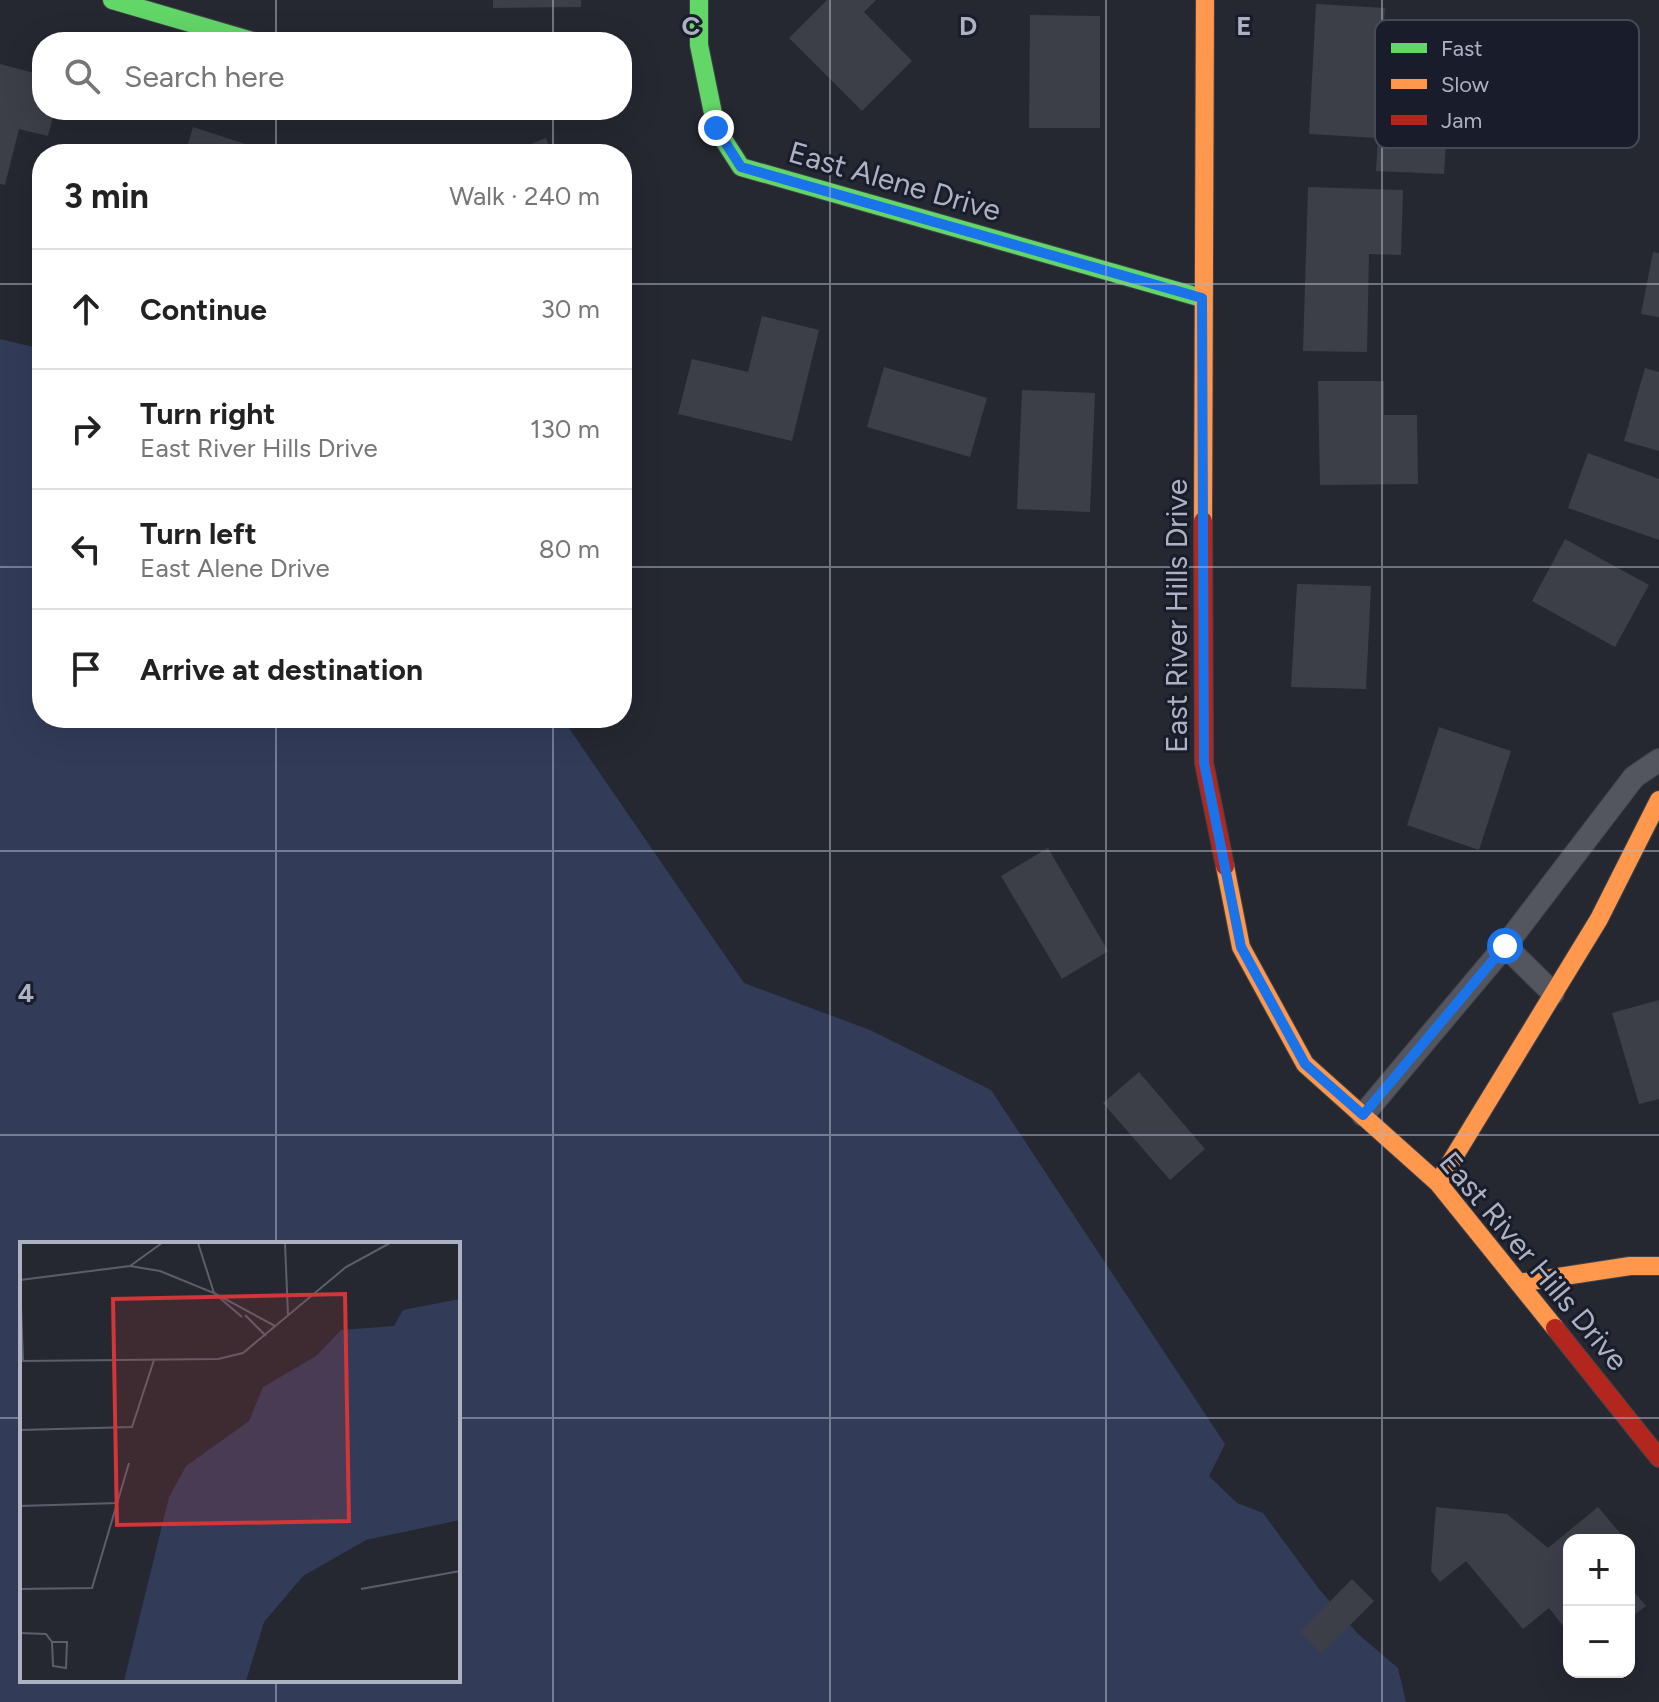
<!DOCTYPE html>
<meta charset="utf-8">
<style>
:root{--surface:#fff;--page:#f2f2f2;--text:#222;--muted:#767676;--line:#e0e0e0}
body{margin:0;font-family:Figtree,sans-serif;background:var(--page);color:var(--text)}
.controls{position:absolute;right:24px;bottom:24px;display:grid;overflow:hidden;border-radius:16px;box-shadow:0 8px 32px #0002}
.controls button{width:72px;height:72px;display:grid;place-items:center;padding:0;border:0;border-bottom:2px solid var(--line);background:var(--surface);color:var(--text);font:40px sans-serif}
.stop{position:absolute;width:24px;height:24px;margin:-18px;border:6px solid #1a73e8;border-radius:50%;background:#fff}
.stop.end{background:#1a73e8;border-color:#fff;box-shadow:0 2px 8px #0008}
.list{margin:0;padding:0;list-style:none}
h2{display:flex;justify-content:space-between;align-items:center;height:104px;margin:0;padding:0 32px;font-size:34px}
h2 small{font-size:26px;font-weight:400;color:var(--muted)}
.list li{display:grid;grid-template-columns:52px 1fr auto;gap:24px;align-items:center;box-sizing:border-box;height:120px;padding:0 32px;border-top:2px solid var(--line)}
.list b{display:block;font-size:30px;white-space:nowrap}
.list p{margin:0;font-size:26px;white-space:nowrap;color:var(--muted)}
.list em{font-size:26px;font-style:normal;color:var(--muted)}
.icon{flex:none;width:44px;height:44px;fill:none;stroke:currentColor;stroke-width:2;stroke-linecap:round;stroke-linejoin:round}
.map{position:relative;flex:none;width:1659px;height:1702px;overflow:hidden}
.search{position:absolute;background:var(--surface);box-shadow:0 8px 32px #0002;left:32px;top:32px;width:600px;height:88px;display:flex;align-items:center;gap:20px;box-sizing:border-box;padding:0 28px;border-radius:32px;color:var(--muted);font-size:30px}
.panel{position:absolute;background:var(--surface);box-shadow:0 8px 32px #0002;left:32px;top:144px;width:600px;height:584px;border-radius:32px}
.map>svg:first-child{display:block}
</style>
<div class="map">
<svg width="1659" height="1702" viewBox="0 0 1659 1702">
<rect width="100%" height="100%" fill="#252831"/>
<!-- water -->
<path fill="#323c59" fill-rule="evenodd" d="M0,339l42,10v369h520l182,265 126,47 121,60 234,354 -16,32 28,27 26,10 56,76 39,45 40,34 8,34h-1406zM22,1244h436v436h-436z"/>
<!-- building -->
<g fill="#3c3f48">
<path d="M493,0h88v7l-88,1z"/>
<path d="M827,0h49l-12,12 48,49 -50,50 -73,-73z"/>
<path d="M1316,4l69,4 -2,32 34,2 -5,98 34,2 -2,32 -68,-3 2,-33 -69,-4z"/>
<path d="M1030,15l70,1v112h-71z"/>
<path d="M0,64l42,11v35h13l-7,26 -29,-7 -14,56 -5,-1z"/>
<path d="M193,127l80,26v1h-88z"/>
<path d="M546,138l6,16h-46z"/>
<path d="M1308,187l95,3 -2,65 -32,-1 -2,98 -64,-1z"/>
<path d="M1653,252l6,1v64l-18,-3z"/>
<path d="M762,316l57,14 -27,111 -114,-27 14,-55 56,13z"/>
<path d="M884,367l103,31 -17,59 -103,-30z"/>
<path d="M1645,368l14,4v79l-35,-10z"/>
<path d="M1318,381h66v34h33l1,69 -98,1z"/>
<path d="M1022,390l73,3 -5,119 -73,-3z"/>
<path d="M1588,453l71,26v61l-91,-32z"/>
<path d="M1565,539l84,46 -34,62 -83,-46z"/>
<path d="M1297,584l74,2 -5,103 -75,-2z"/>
<path d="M1439,727l72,24 -32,99 -72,-25z"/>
<path d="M1048,848l60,103 -46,28 -61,-103z"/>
<path d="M1659,1000v99l-20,5 -27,-91z"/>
<path d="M1139,1072l66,77 -35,31 -67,-77z"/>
<path d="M1436,1507l71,7 41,34 50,-41 28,33h-57v89l-2,2 -18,-23 -26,21 -57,-68 -26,21 -9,-11z"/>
<path d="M1352,1579l22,22 -53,53 -21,-22z"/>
<path d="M1629,1586l17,20 -17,13z"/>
</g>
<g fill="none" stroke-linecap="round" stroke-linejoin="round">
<!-- lane casing -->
<g stroke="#41434a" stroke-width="24">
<g id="lane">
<path d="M1505,946l129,-169 25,-17"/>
<path d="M1363,1115l142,-169 48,47"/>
</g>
</g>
<!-- fast casing -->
<g stroke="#41434a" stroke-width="20">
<g id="fast">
<path d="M112,0l144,42"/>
<path d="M699,0v45l17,83 25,39 461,131"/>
</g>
</g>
<!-- slow casing -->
<g stroke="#41434a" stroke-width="20">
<g id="slow">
<path d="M1203,521l2,-521"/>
<path d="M1225,866l16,81 64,117 133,119 117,145"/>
<path d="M1438,1183l161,-264 60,-119"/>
<path d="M1519,1283l111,-17h29"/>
</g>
</g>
<!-- jam casing -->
<g stroke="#41434a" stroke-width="20">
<g id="jam">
<path d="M1203,521l1,242 21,103"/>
<path d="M1555,1328l104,130"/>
</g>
</g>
<!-- lane -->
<use href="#lane" stroke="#54565f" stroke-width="22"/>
<!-- fast -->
<use href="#fast" stroke="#63d668" stroke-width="18"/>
<!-- slow -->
<use href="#slow" stroke="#ff974d" stroke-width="18"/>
<!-- jam -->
<use href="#jam" stroke="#b3261e" stroke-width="18"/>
</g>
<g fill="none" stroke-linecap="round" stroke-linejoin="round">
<!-- route -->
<path stroke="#1a73e8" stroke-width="10" d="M716,128l25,39 461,131 2,465 37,184 64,117 58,51 142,-169"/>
</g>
<!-- grid -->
<path fill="none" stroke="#adb2c3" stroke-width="2" stroke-opacity="0.55" d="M276,0v42M553,0v42M830,0v1702M1106,0v1702M1382,0v1702M276,110v44M553,110v44M0,284h42M622,284h1037M0,567h42M622,567h1037M276,718v526M553,718v984M0,851h1659M0,1135h1659M0,1418h22M458,1418h1201M276,1680v22"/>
<g text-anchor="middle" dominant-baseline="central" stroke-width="6" stroke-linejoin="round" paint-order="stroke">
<!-- street labels -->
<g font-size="30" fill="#adb2c3" stroke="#191d2b">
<text transform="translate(895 181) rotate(16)">East Alene Drive</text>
<text transform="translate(1176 616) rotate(-90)">East River Hills Drive</text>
<text transform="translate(1534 1261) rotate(50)">East River Hills Drive</text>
</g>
</g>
<!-- overview -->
<g transform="translate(20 1242)">
<rect width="440" height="440" fill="#252831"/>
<path d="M440,57v221l-94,20 -63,36 -39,46 -18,59h-122l45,-184 17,-31 63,-45 14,-34 53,-31 25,-26 53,-4 9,-16z" fill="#323c59"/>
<path fill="none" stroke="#5b5f6b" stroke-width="2" d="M178,1l16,50 61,33M265,1l3,72M110,24l30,5 54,22 28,24M0,38l110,-14 32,-23M0,38l3,81M225,73l21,21M0,119l198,-2 25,-6 103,-86 44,-24M0,188l112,-3 22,-67M0,264l98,-3M0,347l72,-1 37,-125M341,347l99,-18M0,391l26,1 6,8h15l-1,26 -13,-2 -1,-24"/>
<path fill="#d23638" fill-opacity="0.15" stroke="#d23638" stroke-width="4" d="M325,52l4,227 -232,4 -4,-226z"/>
<rect width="440" height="440" fill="none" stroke="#adb2c3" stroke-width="4"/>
</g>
<!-- legend -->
<rect x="1375" y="20" width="264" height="128" rx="12" fill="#191d2b" stroke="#454a59" stroke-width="2"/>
<rect x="1391" y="43" width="36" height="10" fill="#63d668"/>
<rect x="1391" y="79" width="36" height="10" fill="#ff974d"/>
<rect x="1391" y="115" width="36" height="10" fill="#b3261e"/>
<g font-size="22" fill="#adb2c3">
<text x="1441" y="56">Fast</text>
<text x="1441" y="92">Slow</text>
<text x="1441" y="128">Jam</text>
</g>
<g font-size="26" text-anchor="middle" font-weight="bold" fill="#adb2c3" stroke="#191d2b" stroke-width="6" stroke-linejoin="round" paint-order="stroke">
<text x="691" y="35">C</text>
<text x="968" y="35">D</text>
<text x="1244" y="35">E</text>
<text x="26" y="1002">4</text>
</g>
</svg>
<div class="controls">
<button>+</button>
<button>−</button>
</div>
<div class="stop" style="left:1505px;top:946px"></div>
<div class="stop end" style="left:716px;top:128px"></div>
<div class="search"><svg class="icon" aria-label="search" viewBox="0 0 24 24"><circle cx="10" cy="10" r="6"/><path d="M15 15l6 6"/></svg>Search here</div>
<section class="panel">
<h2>3 min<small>Walk · 240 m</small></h2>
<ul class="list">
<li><svg class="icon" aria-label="ahead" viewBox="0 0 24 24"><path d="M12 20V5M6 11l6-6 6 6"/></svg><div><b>Continue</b></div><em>30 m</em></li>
<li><svg class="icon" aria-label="right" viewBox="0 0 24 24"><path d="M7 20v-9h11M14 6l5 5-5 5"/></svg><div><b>Turn right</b><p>East River Hills Drive</p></div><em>130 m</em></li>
<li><svg class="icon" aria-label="left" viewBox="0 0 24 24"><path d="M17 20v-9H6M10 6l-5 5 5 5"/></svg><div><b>Turn left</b><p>East Alene Drive</p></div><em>80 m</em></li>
<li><svg class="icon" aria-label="arrive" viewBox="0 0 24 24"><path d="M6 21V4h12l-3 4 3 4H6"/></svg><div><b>Arrive at destination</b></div></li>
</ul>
</section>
</div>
